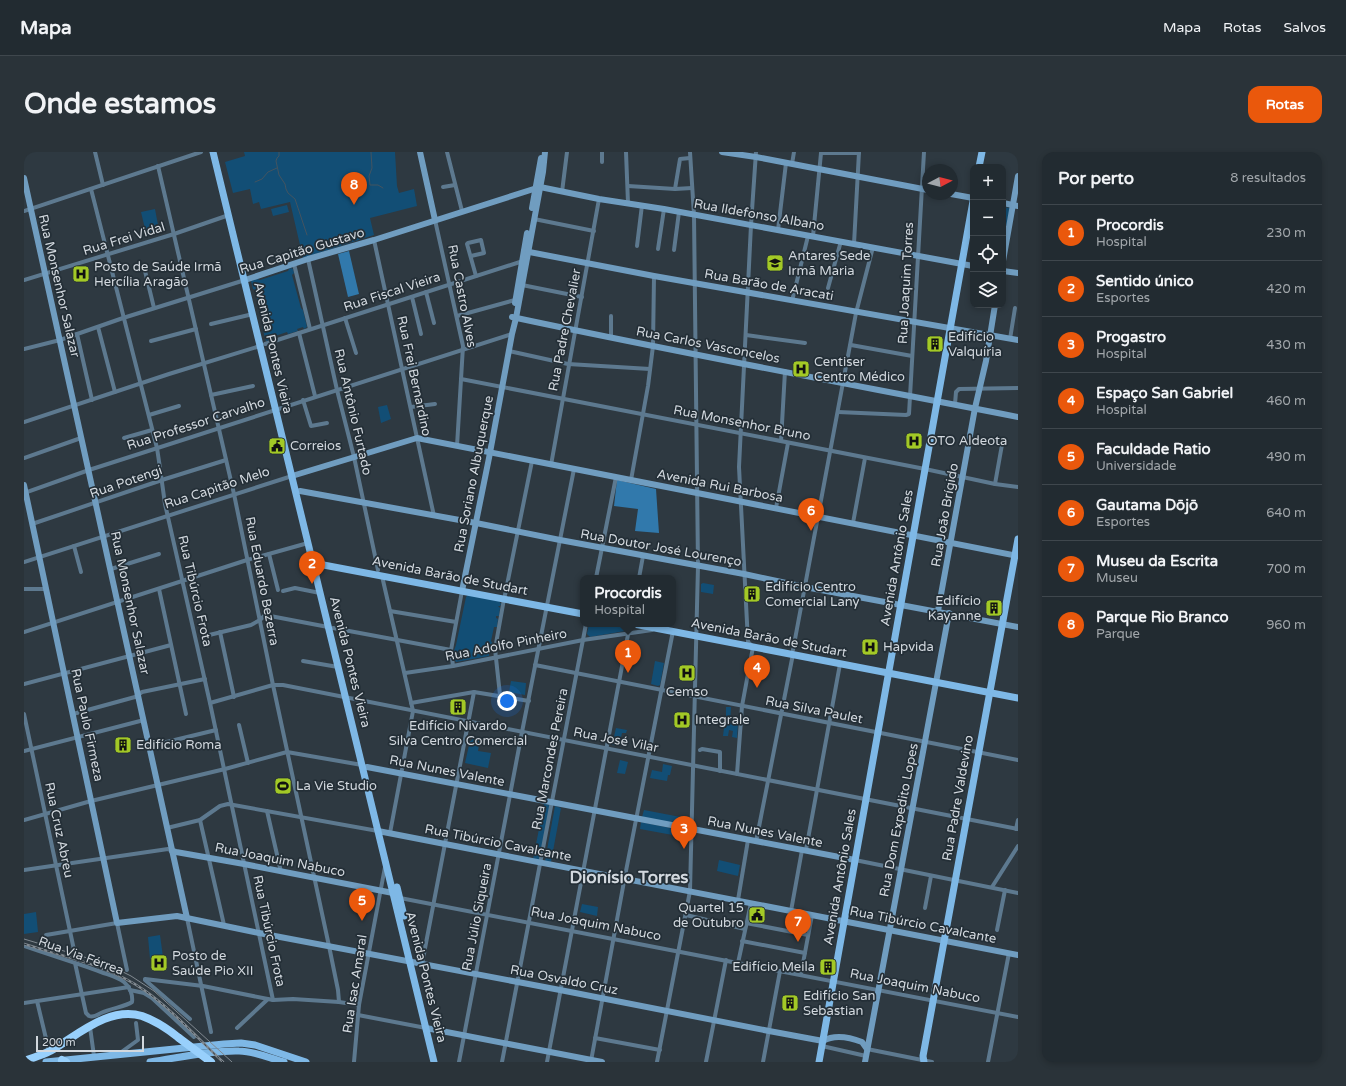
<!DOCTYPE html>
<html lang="pt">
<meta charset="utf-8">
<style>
:root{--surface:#222b31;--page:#2a3339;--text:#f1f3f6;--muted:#a2a7ab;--line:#3f474d;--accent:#ea580c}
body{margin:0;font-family:"Varela Round",sans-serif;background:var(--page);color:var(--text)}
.controls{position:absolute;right:12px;top:12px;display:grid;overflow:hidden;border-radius:8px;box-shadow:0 2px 6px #0003}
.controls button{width:36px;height:36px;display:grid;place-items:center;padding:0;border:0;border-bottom:1px solid var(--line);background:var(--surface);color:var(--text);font:20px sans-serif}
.compass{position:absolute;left:898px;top:12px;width:36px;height:36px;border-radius:50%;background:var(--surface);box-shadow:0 2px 6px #0003;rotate:83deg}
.scale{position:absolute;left:12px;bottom:10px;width:108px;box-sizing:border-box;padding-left:4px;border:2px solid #d2d8de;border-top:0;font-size:11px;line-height:14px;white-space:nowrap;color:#d2d8de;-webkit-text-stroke:3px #242f37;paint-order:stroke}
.you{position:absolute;left:483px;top:549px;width:14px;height:14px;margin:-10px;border:3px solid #fff;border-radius:50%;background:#1a73e8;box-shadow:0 0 0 6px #1a73e833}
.badge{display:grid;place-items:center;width:26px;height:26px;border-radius:50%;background:var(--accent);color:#fff;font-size:13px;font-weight:700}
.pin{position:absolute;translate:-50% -33px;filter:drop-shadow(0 1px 2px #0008)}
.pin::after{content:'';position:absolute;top:21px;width:14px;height:12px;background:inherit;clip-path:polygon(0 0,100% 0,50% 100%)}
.popup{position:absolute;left:556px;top:423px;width:96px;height:52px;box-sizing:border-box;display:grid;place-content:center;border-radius:8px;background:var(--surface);filter:drop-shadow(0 1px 3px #0005);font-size:13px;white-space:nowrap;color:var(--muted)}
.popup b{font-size:15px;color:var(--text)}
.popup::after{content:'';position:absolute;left:50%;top:100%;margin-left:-8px;border:8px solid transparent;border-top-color:var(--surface)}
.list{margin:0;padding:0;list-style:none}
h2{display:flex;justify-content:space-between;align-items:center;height:52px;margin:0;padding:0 16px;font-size:17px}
h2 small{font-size:13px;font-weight:400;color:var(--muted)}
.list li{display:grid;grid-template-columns:26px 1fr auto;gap:12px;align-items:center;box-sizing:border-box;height:56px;padding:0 16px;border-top:1px solid var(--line)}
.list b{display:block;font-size:15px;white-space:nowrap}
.list p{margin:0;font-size:13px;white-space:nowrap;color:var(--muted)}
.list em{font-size:13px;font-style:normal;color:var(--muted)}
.icon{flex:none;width:22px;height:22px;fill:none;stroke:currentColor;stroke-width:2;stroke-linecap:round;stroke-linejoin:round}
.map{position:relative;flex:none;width:994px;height:910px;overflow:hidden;border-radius:12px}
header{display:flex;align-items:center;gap:24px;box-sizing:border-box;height:56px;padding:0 20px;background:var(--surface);border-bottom:1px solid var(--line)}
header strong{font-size:19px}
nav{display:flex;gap:22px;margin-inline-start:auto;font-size:14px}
.intro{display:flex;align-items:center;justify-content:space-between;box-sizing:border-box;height:96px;padding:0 24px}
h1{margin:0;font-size:28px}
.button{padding:10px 18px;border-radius:12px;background:var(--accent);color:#fff;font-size:14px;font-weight:700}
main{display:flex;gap:24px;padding:0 24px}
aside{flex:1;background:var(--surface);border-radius:12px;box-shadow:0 2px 6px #0003}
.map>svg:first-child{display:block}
</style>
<header>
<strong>Mapa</strong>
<nav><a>Mapa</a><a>Rotas</a><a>Salvos</a></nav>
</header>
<div class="intro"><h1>Onde estamos</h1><a class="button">Rotas</a></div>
<main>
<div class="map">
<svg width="994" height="910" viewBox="0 0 994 910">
<rect width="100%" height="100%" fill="#2e3941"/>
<!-- green -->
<g fill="#124e75">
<path d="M220,0h151l2,34 2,7 15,-4 3,17 -47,12 4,17 -71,23 -13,-56 -29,7 -2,-7 -6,2 -3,-15 -17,4 -8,-31 20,-6z"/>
<path d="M263,53l2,7 -16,4 -2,-7z"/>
<path d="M979,55l7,1 -5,27 -2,-1z"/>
<path d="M131,57l4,21 -13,3 -5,-21z"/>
<path d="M267,116l2,1 1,4 -2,2 9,33 2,2 4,17 -3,2 -1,-2 -6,2 1,2 -10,3 -1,-2 -12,4 1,2 -10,3 -4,-14 2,-2 -9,-35 -2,-1 -2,-8 6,-2 3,1 28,-9 1,-2z"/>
<path d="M363,253l4,14 -10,4 -3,-16z"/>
<path d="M679,431l11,2 -1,9 -12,-2v-8z"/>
<path d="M444,443l31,6 2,3 -1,2h-2l2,2 -1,8h-3v2l2,1 -1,8h-3l-3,14 2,3 -1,6 -3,2v4l-33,6 -3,-5v-4l3,-8 10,-48z"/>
<path d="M565,472h31l5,1 2,3 -2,3 -35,6 -3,-3z"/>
<path d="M631,509l9,2 -4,22 -2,1 -7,-2z"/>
<path d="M487,529l15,2 -1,12 -16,-3z"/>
<path d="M702,555h5l-1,16 8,1 -1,14 -5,-1 1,-6 -4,-1 -1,6h-5l1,-8h2z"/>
<path d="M592,576l11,2 -1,3h-4l-3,13 -7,-1z"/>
<path d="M450,585l6,1 -2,13 13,2 -3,15 -23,-5 5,-22h1z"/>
<path d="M596,608l8,2 -3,12 -8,-1z"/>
<path d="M639,612l9,2 -2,9h-2l-1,6 -17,-3 2,-8 10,2z"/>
<path d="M520,652l6,1 -10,55 -7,-1z"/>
<path d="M531,654l6,2 -10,54 -6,-1z"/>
<path d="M620,658l47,9v8l-49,-10z"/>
<path d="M617,670l49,10 -1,6 -49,-9z"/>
<path d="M695,708l21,5 -2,11 -21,-5z"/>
<path d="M558,752l16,3 -1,9 -17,-4z"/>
<path d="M12,760l2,20 -14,2v-20z"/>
<path d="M136,783l3,22 -13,2 -2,-22z"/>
</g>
<!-- forest -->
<g fill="#3179ac">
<path d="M325,99l10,43 -11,3 -10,-43z"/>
<path d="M593,328l39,9 3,44 -24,-2 3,-22 -24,-3z"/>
</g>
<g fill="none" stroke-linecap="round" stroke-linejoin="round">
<!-- stream -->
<g stroke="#435461" stroke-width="1">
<path d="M255,0v4l-2,2 -1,3 3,14 6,9 1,5 2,4 7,6 12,36"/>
<path d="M347,0l1,16 -3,8 1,9h8l5,3"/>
<path d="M231,30l7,-3 6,-7 9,-4"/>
</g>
<!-- street -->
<g stroke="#5d798f" stroke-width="4">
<path d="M71,0l8,33"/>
<path d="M423,0l15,59"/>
<path d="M578,0v10"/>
<path d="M602,0l2,51"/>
<path d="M768,12l2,-12"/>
<path d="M134,14l76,328 39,191 56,261 9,44 1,12"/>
<path d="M604,34l47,3 17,-1"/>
<path d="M419,35l12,-2"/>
<path d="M67,37l66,259 3,20 5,36 45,199 63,297"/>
<path d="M651,37l5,-30 10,-1"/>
<path d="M538,40l5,-40"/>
<path d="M0,59l177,-59"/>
<path d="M510,67l60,12"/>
<path d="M411,68l28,126 -6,100"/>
<path d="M754,78l8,-67"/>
<path d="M789,84l8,-83h38"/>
<path d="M350,88l60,276"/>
<path d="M830,92l5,-92"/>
<path d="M613,94l5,-41"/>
<path d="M634,97l6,-40"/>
<path d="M650,98l5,-38"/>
<path d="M447,104l13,-3 -3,-13 -13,3 -1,1 9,32"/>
<path d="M284,107l29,131 17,67 24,113"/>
<path d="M270,112l16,65"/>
<path d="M121,119l9,37"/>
<path d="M0,128l150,-46 55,-19"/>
<path d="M498,133l60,12"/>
<path d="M804,136l13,-47"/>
<path d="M402,140l8,31"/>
<path d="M388,145l9,37"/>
<path d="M768,149l16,-65"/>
<path d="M433,164l58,-16"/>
<path d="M321,166l11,35"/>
<path d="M187,172l42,-10"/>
<path d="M74,175l17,65"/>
<path d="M275,181l16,63"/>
<path d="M53,182l15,66"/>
<path d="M722,183l59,8"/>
<path d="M587,186v-22"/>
<path d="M986,187l5,-31"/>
<path d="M127,189l45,-12"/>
<path d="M241,192l258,-83"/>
<path d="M827,193l61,11"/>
<path d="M0,197l36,-9 63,-22 122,-38"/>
<path d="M485,199l59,13 82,5"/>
<path d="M437,227l464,90 70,15 23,3"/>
<path d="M187,243l42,-9"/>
<path d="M279,248l8,26 16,-3"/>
<path d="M931,252l1,-12 3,-3 59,-1"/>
<path d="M387,255l24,-3"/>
<path d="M814,260l68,3 3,-1 15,-262"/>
<path d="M125,263l30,-9"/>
<path d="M0,270l145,-48 91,-28"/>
<path d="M100,286l28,-8"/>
<path d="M757,289l4,-70"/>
<path d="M0,306l57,-20"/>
<path d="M527,313l48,-266"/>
<path d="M607,328l17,-94 5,-40 1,-70"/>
<path d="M971,332l8,-45"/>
<path d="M0,341l65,-23 423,-136"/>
<path d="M752,356l12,-65"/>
<path d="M829,371l12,-65"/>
<path d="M8,372l133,-45 61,-19"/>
<path d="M50,394l7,26"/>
<path d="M245,402l9,36"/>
<path d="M0,410l268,-86"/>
<path d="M87,417l48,-15"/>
<path d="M358,424l31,135 -23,122"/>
<path d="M572,426l20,-101"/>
<path d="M615,426l4,-22"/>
<path d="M0,437h22"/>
<path d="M135,437l27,125"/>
<path d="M259,439l12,-3 25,5"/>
<path d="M481,443l27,-134"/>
<path d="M366,459l66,11"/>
<path d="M309,476l118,22"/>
<path d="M0,480l223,-72 61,-17"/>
<path d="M196,480l14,65"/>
<path d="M181,484l46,-11 9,-5 5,-5 63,12"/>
<path d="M769,498l63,-337 17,-66"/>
<path d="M279,509l35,6"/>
<path d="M511,513l483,95"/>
<path d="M429,514l-2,-16 11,-59"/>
<path d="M381,521l48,-7 130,-26 69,-10"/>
<path d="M0,532l147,-39"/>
<path d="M476,543l-5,-46 9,-50"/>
<path d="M186,551l63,-18h10l735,144"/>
<path d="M387,551l63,-11 55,9"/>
<path d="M0,562l50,236"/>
<path d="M49,562l62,-17 7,-5 63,-13"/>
<path d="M215,573l9,38"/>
<path d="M126,594l66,-16"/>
<path d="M676,598l2,-1 18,3v19"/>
<path d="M0,599l120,-31"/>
<path d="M713,622l5,-68 11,-59 -5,-5 -9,-175 12,-242 5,-73"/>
<path d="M243,659l14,61"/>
<path d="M0,668l67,-19 134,-32 62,-17 75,13"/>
<path d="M176,668l24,105"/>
<path d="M143,676l33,-8 20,-14 8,-2 150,27"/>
<path d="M992,677l2,-9"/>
<path d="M732,690l37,-188"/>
<path d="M782,698l34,-186"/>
<path d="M831,708l163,33"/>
<path d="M0,718l144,-21 4,2"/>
<path d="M968,735l26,-41"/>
<path d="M376,746l618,119"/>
<path d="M714,748l10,-60"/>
<path d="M901,756l6,-32"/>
<path d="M767,759l11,-61"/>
<path d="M662,763l59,14"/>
<path d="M163,766l24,114"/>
<path d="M722,771l62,12"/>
<path d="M973,778l8,-40"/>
<path d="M22,783l71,-12 10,47"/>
<path d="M718,789l63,12"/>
<path d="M0,794c26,9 52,17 77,26 8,3 17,5 23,10 6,5 9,13 8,20 -7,5 -21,6 -31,11 -4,2 -7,5 -12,3l-3,-3 -11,-50"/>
<path d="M714,811l13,-60"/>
<path d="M398,812l52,-272"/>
<path d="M777,822l11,-59"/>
<path d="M121,827l58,7 70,14 20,-1 46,3 20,3"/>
<path d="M121,828l45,39"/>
<path d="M106,838l14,3 8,5 42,39"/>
<path d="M13,849l12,50"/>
<path d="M0,851l105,-16"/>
<path d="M334,863l68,13"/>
<path d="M66,875l4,29"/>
<path d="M213,876l31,-29"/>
<path d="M571,886l65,12"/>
<path d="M798,894l44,10"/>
<path d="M843,897l65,13"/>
<path d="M96,901l18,-13 -2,-17"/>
<path d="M567,909l34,-185 48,-245"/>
<path d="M330,910l5,-57 26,-138"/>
<path d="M435,910l63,-330 52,-263"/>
<path d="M478,910l84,-438"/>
<path d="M523,910l83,-438"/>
<path d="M633,910l33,-171 8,-325 -4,-351 -4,-63"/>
<path d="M682,910l20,-102"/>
<path d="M739,910l17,-91"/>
<path d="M964,910l21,-109"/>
</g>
<!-- secondary -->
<g stroke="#709dc0" stroke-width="6">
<path d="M396,0l15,68"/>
<path d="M698,0l34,5 172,33"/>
<path d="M0,26l163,740"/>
<path d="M927,42l22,4"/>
<path d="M979,51l15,3"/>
<path d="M508,56l9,-50"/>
<path d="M500,99l130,25 364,64"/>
<path d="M979,109l15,-85"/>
<path d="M979,119l15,2"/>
<path d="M221,128l63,-21 66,-19 166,-53 59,12 65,10 309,57"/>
<path d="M491,151l12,-70"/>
<path d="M488,165c168,36 337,67 506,100"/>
<path d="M268,324l125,-38 601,118"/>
<path d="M0,333l93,438 60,-7 82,17 301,57 209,41 54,10c12,-7 26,-4 39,1l5,7"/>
<path d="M276,339l176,32 84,17 184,34 61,13 213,40"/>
<path d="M438,439l27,-133 23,-124 4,-16 27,-146 2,-20"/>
<path d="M914,459l37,-203 11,-47 9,-56"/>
<path d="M343,615l488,93"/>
<path d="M354,679l640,124"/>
<path d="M148,699l4,1 68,12 149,29 3,3"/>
<path d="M402,876l176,34"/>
<path d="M841,910l84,-449"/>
</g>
<!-- primary -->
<g stroke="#7eb8e6" stroke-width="7">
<path d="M189,0l221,910"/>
<path d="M955,15l3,-15"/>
<path d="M289,411l270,51"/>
<path d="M610,472l384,74"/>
<path d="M373,735l7,29"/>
<path d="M22,910l178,-18 17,-1 14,2 51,17"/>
<path d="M126,910c28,-4 61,-12 89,-11 15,0 30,7 45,11"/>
<path d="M795,910l154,-861"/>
<path d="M900,910l-1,-6 95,-517"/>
</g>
<!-- highway -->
<g stroke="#98d0fc" stroke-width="8">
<path d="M38,908l4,2"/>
<path d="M0,909c9,-3 18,-6 26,-10 27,-15 58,-45 92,-35 14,5 26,13 37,22"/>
</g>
<!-- tram -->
<path stroke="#818990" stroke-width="1" d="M0,787l70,21 25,10 12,6 23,15 78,71"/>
<!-- rail casing -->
<g stroke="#818990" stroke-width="2.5">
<path id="rail" d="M0,792c41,13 84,21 120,46 29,20 53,48 79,72"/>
</g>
<!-- rail -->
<use href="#rail" stroke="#242f37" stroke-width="1" stroke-dasharray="3" stroke-linecap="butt"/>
<!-- highway-bridge -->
<path stroke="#98d0fc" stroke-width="8" d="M155,886l32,24"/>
</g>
<!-- icons -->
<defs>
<g id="school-square" transform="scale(0.9)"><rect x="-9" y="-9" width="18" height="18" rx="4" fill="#a3c926" stroke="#242f37"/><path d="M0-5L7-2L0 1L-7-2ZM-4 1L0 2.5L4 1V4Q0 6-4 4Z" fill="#111"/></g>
<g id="hospital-square" transform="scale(0.9)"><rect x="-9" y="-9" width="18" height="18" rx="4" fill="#a3c926" stroke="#242f37"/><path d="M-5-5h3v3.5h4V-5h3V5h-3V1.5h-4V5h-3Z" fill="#111"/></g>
<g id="building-square" transform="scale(0.9)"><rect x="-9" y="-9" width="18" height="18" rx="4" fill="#a3c926" stroke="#242f37"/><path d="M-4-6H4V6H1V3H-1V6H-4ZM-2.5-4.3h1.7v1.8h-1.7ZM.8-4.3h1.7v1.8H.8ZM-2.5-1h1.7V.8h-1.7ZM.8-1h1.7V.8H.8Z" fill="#111"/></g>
<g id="civic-square" transform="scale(0.9)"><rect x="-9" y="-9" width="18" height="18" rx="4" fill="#a3c926" stroke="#242f37"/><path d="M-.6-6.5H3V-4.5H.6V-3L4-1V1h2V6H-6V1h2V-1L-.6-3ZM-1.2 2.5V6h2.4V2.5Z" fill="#111"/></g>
<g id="stadium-square" transform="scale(0.9)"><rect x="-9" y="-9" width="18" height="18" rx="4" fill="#a3c926" stroke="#242f37"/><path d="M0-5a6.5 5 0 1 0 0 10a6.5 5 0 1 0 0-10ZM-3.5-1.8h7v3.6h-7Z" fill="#111"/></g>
</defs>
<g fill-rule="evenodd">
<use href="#school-square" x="751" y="111"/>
<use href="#hospital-square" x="57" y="122"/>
<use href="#building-square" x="911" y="192"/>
<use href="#hospital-square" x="777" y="217"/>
<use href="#hospital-square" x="890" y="289"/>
<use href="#civic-square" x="253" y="294"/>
<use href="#building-square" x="728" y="442"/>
<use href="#building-square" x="970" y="456"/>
<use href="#hospital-square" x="846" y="495"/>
<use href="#hospital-square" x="663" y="521"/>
<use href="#building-square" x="434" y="555"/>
<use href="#hospital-square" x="658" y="568"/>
<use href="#building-square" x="99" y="593"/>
<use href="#stadium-square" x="259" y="634"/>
<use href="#civic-square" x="733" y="763"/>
<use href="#hospital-square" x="135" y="811"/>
<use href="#building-square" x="804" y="815"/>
<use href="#building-square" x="766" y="851"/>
</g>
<g text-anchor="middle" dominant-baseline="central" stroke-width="3.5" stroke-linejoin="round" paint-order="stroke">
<!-- street labels -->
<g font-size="13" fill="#d2d8de" stroke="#242f37">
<text transform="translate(735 63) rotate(10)">Rua Ildefonso Albano</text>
<text transform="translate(100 87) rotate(-17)">Rua Frei Vidal</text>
<text transform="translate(278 99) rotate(-17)">Rua Capitão Gustavo</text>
<text transform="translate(882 131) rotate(-87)">Rua Joaquim Torres</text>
<text transform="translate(745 133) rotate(10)">Rua Barão de Aracati</text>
<text transform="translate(35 134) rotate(77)">Rua Monsenhor Salazar</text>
<text transform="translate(368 140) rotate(-18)">Rua Fiscal Vieira</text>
<text transform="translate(438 144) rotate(79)">Rua Castro Alves</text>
<text transform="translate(541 178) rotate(-79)">Rua Padre Chevalier</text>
<text transform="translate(684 193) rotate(11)">Rua Carlos Vasconcelos</text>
<text transform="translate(249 196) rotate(77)">Avenida Pontes Vieira</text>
<text transform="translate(390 224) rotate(78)">Rua Frei Bernardino</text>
<text transform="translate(329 260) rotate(77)">Rua Antônio Furtado</text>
<text transform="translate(718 271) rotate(11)">Rua Monsenhor Bruno</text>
<text transform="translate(172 272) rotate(-18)">Rua Professor Carvalho</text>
<text transform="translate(450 322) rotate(-79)">Rua Soriano Albuquerque</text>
<text transform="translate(102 330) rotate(-19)">Rua Potengi</text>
<text transform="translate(696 334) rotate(11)">Avenida Rui Barbosa</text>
<text transform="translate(193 336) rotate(-18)">Rua Capitão Melo</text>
<text transform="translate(921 363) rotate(-80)">Rua João Brígido</text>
<text transform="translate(637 396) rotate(10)">Rua Doutor José Lourenço</text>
<text transform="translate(873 406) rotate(-80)">Avenida Antônio Sales</text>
<text transform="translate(426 424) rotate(11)">Avenida Barão de Studart</text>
<text transform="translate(238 429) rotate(79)">Rua Eduardo Bezerra</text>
<text transform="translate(171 439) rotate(77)">Rua Tibúrcio Frota</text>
<text transform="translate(106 451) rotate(78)">Rua Monsenhor Salazar</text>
<text transform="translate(745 486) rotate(11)">Avenida Barão de Studart</text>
<text transform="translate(482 493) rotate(-11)">Rua Adolfo Pinheiro</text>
<text transform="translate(326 510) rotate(76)">Avenida Pontes Vieira</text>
<text transform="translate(790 558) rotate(11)">Rua Silva Paulet</text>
<text transform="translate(63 573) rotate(78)">Rua Paulo Firmeza</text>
<text transform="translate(592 588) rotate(11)">Rua José Vilar</text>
<text transform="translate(526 607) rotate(-79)">Rua Marcondes Pereira</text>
<text transform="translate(423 619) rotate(11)">Rua Nunes Valente</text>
<text transform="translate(934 646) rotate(-80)">Rua Padre Valdevino</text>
<text transform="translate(875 668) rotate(-79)">Rua Dom Expedito Lopes</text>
<text transform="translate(35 678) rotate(78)">Rua Cruz Abreu</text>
<text transform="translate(741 680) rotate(11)">Rua Nunes Valente</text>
<text transform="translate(474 691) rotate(11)">Rua Tibúrcio Cavalcante</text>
<text transform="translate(256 708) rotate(11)">Rua Joaquim Nabuco</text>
<text transform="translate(816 725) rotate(-80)">Avenida Antônio Sales</text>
<text transform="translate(453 765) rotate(-79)">Rua Júlio Siqueira</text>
<text transform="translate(572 772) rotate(11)">Rua Joaquim Nabuco</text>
<text transform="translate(899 773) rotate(11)">Rua Tibúrcio Cavalcante</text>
<text transform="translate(245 779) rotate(78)">Rua Tibúrcio Frota</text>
<text transform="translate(57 804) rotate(20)">Rua Via Férrea</text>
<text transform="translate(402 825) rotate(76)">Avenida Pontes Vieira</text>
<text transform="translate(540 828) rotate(11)">Rua Osvaldo Cruz</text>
<text transform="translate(331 832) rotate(-81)">Rua Isac Amaral</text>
<text transform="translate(891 834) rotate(11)">Rua Joaquim Nabuco</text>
</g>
<!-- poi labels -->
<g font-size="13" fill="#d2d8de" stroke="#242f37" text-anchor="start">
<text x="764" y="104">Antares Sede<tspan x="764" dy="15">Irmã Maria</tspan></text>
<text x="70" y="115">Posto de Saúde Irmã<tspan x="70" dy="15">Hercília Aragão</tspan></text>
<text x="924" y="185">Edifício<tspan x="924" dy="15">Valquíria</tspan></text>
<text x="790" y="210">Centiser<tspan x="790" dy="15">Centro Médico</tspan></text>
<text x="903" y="289">OTO Aldeota</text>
<text x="266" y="294">Correios</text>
<text x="741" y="435">Edifício Centro<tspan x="741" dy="15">Comercial Lany</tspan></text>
<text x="957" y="449" text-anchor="end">Edifício<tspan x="957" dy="15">Kayanne</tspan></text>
<text x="859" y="495">Hapvida</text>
<text x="663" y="540" text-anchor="middle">Cemso</text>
<text x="671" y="568">Integrale</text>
<text x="434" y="574" text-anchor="middle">Edifício Nivardo<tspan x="434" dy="15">Silva Centro Comercial</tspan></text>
<text x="112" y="593">Edifício Roma</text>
<text x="272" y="634">La Vie Studio</text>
<text x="720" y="756" text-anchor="end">Quartel 15<tspan x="720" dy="15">de Outubro</tspan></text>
<text x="148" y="804">Posto de<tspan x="148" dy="15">Saúde Pio XII</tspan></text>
<text x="791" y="815" text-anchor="end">Edifício Meila</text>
<text x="779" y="844">Edifício San<tspan x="779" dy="15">Sebastian</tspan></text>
</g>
<!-- district labels -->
<g font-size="17" font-weight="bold" fill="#d2d8de" stroke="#242f37">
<text x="605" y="725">Dionísio Torres</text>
</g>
</g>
</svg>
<div class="controls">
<button>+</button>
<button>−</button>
<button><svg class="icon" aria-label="locate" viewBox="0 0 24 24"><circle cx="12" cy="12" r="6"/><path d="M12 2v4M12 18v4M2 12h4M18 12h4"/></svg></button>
<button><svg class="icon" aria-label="layers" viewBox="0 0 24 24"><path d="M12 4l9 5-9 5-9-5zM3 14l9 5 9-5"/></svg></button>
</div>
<svg class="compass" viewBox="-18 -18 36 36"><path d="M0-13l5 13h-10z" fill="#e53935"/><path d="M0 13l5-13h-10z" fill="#a2a7ab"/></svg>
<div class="scale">200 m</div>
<div class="you"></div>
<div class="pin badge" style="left:604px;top:521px">1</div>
<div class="popup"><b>Procordis</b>Hospital</div>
<div class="pin badge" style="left:288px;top:432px">2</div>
<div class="pin badge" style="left:660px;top:697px">3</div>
<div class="pin badge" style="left:733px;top:536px">4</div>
<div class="pin badge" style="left:338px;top:769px">5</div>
<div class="pin badge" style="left:787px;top:379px">6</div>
<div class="pin badge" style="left:774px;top:790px">7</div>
<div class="pin badge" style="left:330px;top:53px">8</div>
</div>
<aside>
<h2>Por perto<small>8 resultados</small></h2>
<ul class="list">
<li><span class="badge">1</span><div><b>Procordis</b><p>Hospital</p></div><em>230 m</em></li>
<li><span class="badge">2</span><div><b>Sentido único</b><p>Esportes</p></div><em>420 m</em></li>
<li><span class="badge">3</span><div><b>Progastro</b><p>Hospital</p></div><em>430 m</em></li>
<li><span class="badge">4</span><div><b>Espaço San Gabriel</b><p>Hospital</p></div><em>460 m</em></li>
<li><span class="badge">5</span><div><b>Faculdade Ratio</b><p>Universidade</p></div><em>490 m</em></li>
<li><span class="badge">6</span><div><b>Gautama Dōjō</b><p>Esportes</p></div><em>640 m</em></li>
<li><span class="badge">7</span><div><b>Museu da Escrita</b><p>Museu</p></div><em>700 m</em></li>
<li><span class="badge">8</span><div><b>Parque Rio Branco</b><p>Parque</p></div><em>960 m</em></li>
</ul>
</aside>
</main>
